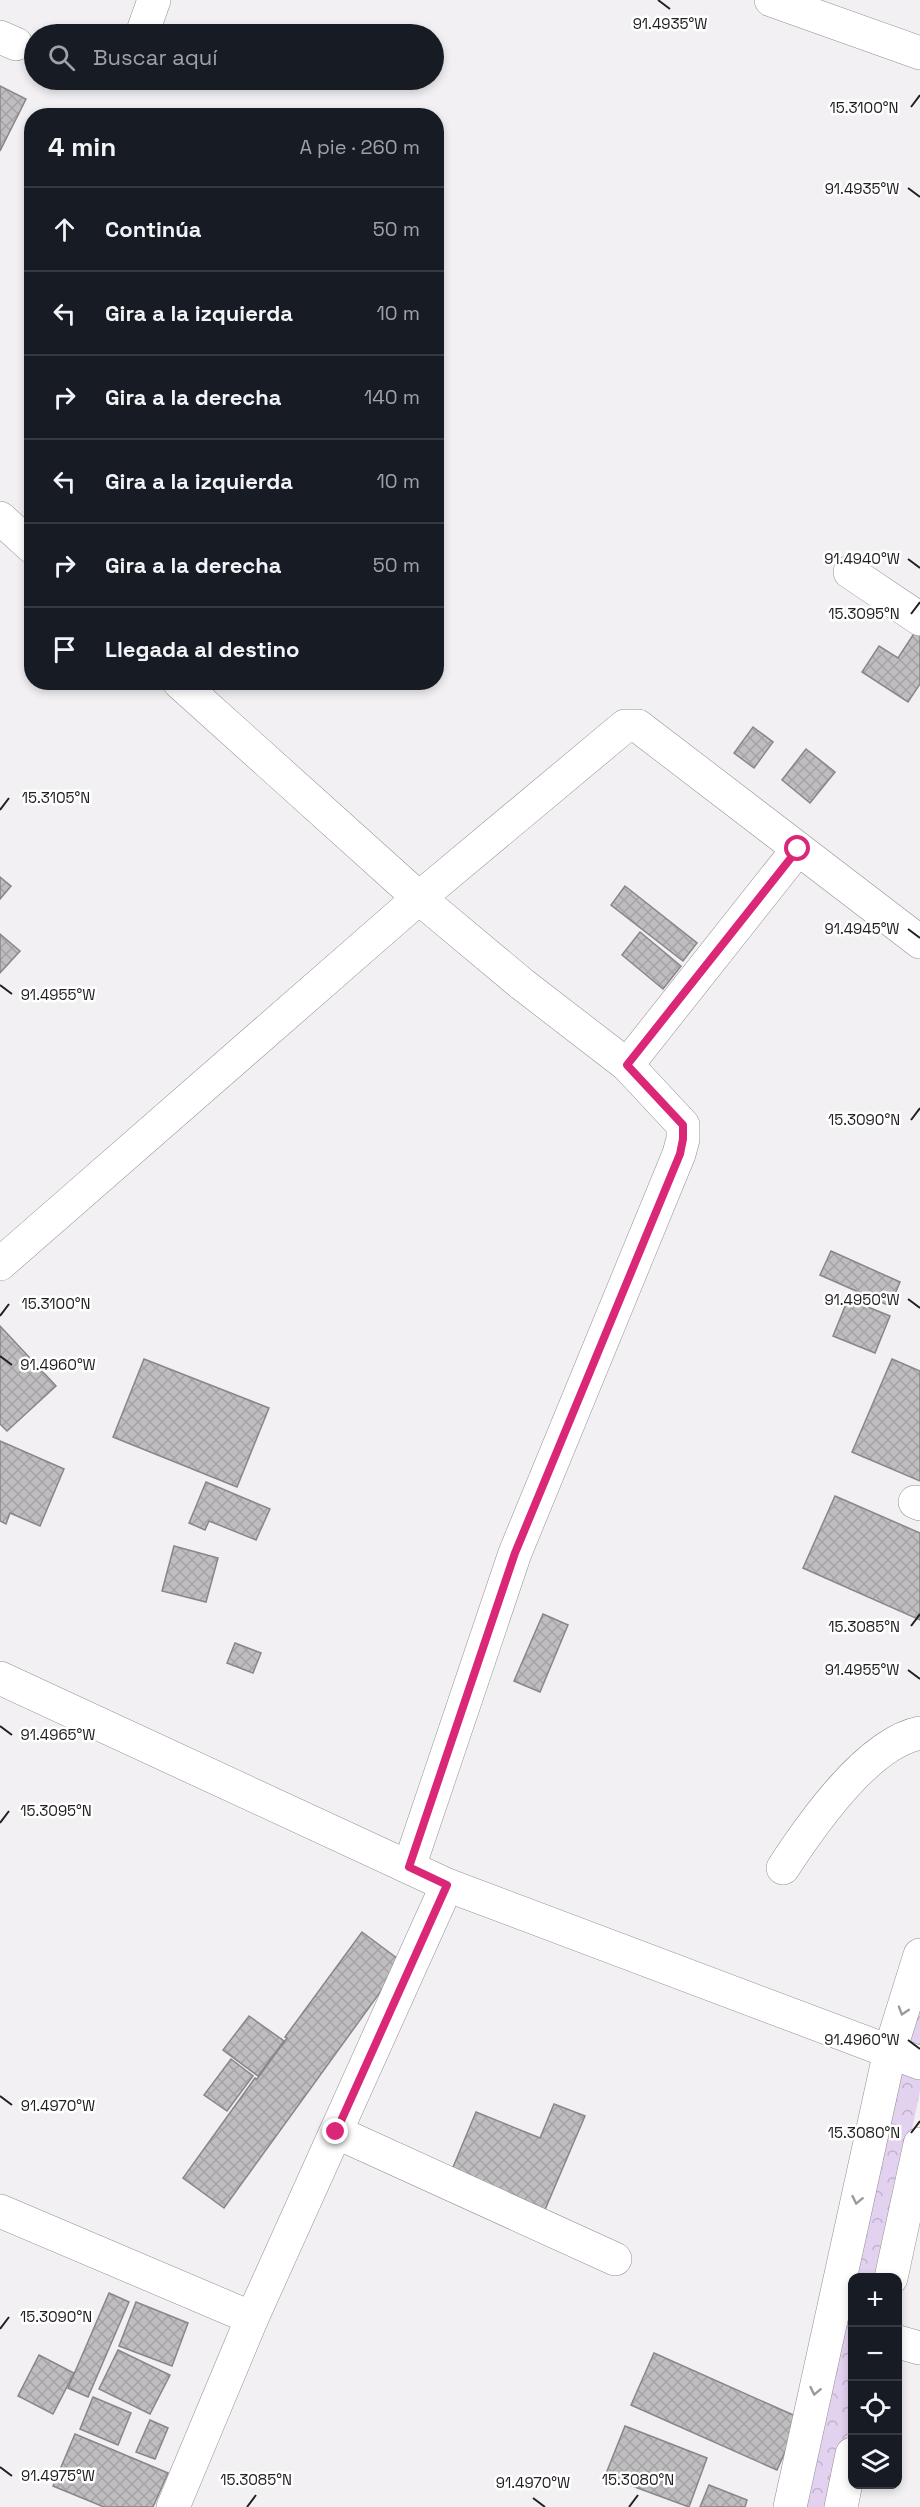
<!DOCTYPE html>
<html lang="es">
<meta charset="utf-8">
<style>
:root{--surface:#171b24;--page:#242831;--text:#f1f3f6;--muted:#9ea1a6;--line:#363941}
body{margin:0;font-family:"Space Grotesk",sans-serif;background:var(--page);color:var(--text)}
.controls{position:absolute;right:18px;bottom:18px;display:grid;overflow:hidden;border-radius:12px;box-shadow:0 3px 9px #0003}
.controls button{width:54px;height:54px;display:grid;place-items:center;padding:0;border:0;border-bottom:2px solid var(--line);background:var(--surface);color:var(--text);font:30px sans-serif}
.stop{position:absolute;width:18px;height:18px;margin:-14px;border:4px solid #db2777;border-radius:50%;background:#fff}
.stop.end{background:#db2777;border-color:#fff;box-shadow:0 2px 6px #0008}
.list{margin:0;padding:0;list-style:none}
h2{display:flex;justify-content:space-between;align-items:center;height:78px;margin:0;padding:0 24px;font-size:26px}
h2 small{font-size:20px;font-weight:400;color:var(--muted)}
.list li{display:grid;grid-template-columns:39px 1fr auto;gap:18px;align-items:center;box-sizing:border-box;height:84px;padding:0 24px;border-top:2px solid var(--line)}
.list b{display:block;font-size:22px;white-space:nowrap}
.list em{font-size:20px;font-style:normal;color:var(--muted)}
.icon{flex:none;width:33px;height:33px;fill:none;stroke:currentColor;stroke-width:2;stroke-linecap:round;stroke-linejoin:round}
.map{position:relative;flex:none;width:920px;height:2507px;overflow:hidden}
.search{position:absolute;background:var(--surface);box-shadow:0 3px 9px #0003;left:24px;top:24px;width:420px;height:66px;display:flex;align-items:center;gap:15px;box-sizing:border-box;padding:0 21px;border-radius:33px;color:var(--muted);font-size:22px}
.panel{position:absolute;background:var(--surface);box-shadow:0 3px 9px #0003;left:24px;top:108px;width:420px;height:582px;border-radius:24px}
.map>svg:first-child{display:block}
</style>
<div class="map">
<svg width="920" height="2507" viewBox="0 0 920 2507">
<defs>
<pattern id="park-crowns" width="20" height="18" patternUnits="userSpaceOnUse" patternTransform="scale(1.5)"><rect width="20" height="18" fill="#e2d1ef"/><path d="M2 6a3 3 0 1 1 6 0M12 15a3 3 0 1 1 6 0" fill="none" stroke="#c2b3cd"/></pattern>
<pattern id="building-cross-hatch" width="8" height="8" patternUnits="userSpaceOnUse" patternTransform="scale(1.5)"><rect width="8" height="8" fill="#bfbdc0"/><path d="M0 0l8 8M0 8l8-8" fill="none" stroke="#a4a2a5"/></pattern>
</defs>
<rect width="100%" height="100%" fill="#f2f0f3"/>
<!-- park -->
<path fill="url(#park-crowns)" d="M920,1998v93l-39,186 -29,1v135l-19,94h-44z"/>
<!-- building -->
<g fill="url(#building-cross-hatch)" stroke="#888689" stroke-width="1.5">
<path d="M0,86l26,13 -26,52z"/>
<path d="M915,632l5,3v49l-12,18 -46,-30 17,-26 19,12z"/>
<path d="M753,727l20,15 -19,26 -20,-15z"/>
<path d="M806,749l29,23 -25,31 -28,-23z"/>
<path d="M0,877l11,9 -11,13z"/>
<path d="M625,886l72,57 -14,18 -72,-56z"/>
<path d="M640,932l41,34 -18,23 -41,-34z"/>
<path d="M0,934l20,17 -20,22z"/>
<path d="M831,1251l69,31 -10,24 -70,-31z"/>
<path d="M848,1299l42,17 -15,37 -42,-17z"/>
<path d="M0,1326l56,60 -49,45 -7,-7z"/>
<path d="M144,1359l125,49 -32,79 -124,-50z"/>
<path d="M892,1359l28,12v110l-68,-29z"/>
<path d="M0,1441l64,28 -24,57 -30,-13 -4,11 -6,-3z"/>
<path d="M206,1482l64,27 -14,31 -47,-19 -4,9 -16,-7z"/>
<path d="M835,1496l85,37v87l-117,-52z"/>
<path d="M174,1546l44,12 -12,44 -44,-11z"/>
<path d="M543,1614l25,11 -28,67 -26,-11z"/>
<path d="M235,1643l26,10 -8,20 -26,-10z"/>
<path d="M362,1932l40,30 -178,246 -41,-30 72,-100 2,1 30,-41 -2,-1z"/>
<path d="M249,2016l35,25 -26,35 -35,-26z"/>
<path d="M231,2059l22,17 -26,35 -23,-16z"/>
<path d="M554,2104l31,12 -41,96 -93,-40 25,-60 64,26z"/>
<path d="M109,2293l20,9 -41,95 -20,-9z"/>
<path d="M136,2302l52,21 -16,43 -53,-20z"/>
<path d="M118,2350l52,25 -20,39 -51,-25z"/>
<path d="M654,2353l146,65 -23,52 -146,-65z"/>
<path d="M39,2355l35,18 -21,41 -35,-18z"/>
<path d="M93,2397l38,16 -13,32 -38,-16z"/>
<path d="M150,2420l18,8 -13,31 -19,-7z"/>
<path d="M625,2426l82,32 -18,49 -84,-31z"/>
<path d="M75,2434l93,39 -15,34h-49l-51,-21z"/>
<path d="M709,2485l38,15 -2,7h-45z"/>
</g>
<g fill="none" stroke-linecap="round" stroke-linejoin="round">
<!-- minor casing -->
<g stroke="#929093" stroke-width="34">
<g id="minor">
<path d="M771,0l149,53"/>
<path d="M142,34l12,-34"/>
<path d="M0,37l16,7"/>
<path d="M0,518l32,29"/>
<path d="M850,572l70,47"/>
<path d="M179,682l240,216 103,86 105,81 56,60v14l-4,15 -164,399 -106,314"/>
<path d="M627,1065l171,-216"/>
<path d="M0,1264l419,-366 206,-172h13l282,216"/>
<path d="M915,1502l5,2"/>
<path d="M0,1678l447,207 473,178"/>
<path d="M783,1868c28,-43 85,-125 137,-135"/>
<path d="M336,2132l279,127"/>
<path d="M0,2211l252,107"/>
<path d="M891,2278l29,-134"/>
<path d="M898,2342l22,6"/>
<path d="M173,2507l79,-189 195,-433"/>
<path d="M790,2507l100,-456 30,-96"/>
<path d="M841,2507l11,-53"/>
</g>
</g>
<!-- minor -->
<use href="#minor" stroke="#fff" stroke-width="33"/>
</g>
<!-- one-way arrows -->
<defs><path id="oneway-chevron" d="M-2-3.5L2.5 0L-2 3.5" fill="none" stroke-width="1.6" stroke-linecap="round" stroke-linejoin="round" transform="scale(1.5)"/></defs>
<g stroke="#9b9b9b">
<use href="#oneway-chevron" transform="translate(903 2011) rotate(107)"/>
<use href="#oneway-chevron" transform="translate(857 2200) rotate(102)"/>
<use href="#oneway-chevron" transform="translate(815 2391) rotate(102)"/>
</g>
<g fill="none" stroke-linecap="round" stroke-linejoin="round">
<!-- route -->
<path stroke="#db2777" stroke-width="8" d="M336,2132l111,-247 -38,-18 106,-314 165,-399 3,-15v-14l-56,-60 171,-216"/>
</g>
<!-- ticks -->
<path fill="none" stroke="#212021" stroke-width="2" d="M658,0l12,9M911,107l9,-12M908,188l12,9M908,559l12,9M911,614l9,-12M0,810l9,-12M908,929l12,9M0,985l12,9M911,1120l9,-12M908,1299l12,9M0,1316l9,-12M0,1356l12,9M911,1626l9,-12M908,1670l12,9M0,1726l12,9M0,1823l9,-12M908,2040l12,9M0,2096l12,9M911,2133l9,-12M0,2329l9,-12M0,2467l12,9M533,2498l12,9M247,2507l9,-12M629,2507l9,-12"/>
<g font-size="15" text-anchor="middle" fill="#212021" stroke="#fff" stroke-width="5" stroke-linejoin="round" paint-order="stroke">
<text x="670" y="29">91.4935°W</text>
<text x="864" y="113">15.3100°N</text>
<text x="862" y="194">91.4935°W</text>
<text x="862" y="564">91.4940°W</text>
<text x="864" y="619">15.3095°N</text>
<text x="56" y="803">15.3105°N</text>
<text x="862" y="934">91.4945°W</text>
<text x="58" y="1000">91.4955°W</text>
<text x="864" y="1125">15.3090°N</text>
<text x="862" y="1305">91.4950°W</text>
<text x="56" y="1309">15.3100°N</text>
<text x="58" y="1370">91.4960°W</text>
<text x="864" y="1632">15.3085°N</text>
<text x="862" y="1675">91.4955°W</text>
<text x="58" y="1740">91.4965°W</text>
<text x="56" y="1816">15.3095°N</text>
<text x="862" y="2045">91.4960°W</text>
<text x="58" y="2111">91.4970°W</text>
<text x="864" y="2138">15.3080°N</text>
<text x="56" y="2322">15.3090°N</text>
<text x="58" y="2481">91.4975°W</text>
<text x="256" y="2485">15.3085°N</text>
<text x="638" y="2485">15.3080°N</text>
<text x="533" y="2488">91.4970°W</text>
</g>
</svg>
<div class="controls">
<button>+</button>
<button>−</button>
<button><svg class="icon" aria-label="locate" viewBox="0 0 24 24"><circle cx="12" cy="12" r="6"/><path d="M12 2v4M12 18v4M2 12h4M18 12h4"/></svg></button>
<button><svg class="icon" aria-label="layers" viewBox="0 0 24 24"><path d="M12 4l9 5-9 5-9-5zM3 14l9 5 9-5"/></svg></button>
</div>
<div class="stop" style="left:798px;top:849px"></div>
<div class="stop end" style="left:336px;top:2132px"></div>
<div class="search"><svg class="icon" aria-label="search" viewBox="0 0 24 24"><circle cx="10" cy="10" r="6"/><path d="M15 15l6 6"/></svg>Buscar aquí</div>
<section class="panel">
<h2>4 min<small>A pie · 260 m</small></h2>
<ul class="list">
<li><svg class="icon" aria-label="ahead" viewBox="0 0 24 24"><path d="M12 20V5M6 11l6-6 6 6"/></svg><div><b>Continúa</b></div><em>50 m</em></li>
<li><svg class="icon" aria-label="left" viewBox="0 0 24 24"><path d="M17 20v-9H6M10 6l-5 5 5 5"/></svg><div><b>Gira a la izquierda</b></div><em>10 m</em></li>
<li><svg class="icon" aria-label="right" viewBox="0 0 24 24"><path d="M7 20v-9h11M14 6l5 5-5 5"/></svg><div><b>Gira a la derecha</b></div><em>140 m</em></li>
<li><svg class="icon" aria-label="left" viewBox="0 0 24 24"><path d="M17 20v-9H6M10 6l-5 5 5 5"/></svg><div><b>Gira a la izquierda</b></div><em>10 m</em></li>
<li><svg class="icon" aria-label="right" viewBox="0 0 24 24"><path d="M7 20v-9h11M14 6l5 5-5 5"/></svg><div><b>Gira a la derecha</b></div><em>50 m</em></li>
<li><svg class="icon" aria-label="arrive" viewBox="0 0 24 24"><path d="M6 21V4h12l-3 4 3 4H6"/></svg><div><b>Llegada al destino</b></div></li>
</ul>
</section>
</div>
